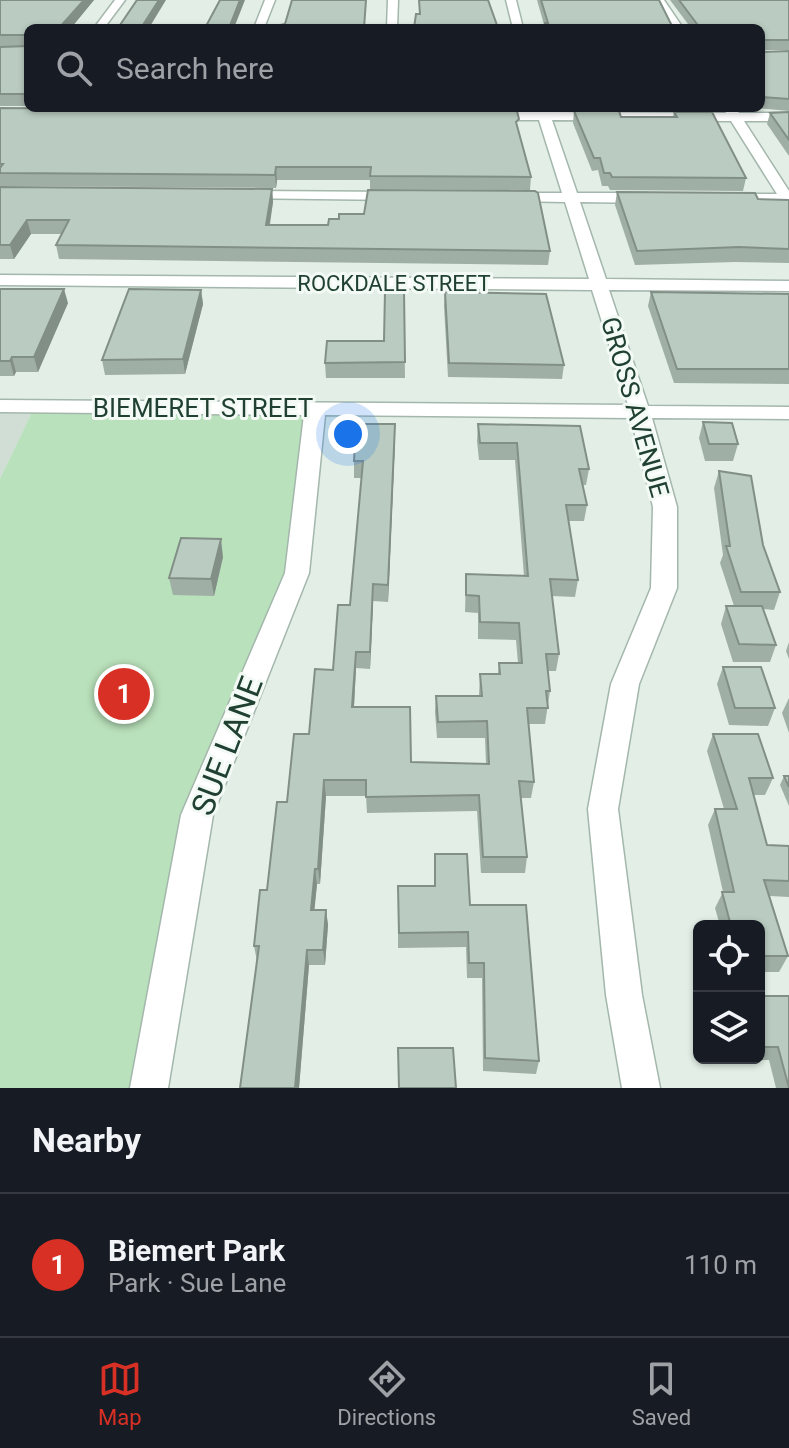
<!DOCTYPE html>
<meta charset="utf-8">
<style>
:root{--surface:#171b24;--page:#20242c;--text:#f1f3f6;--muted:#9ea1a6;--line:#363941;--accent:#d93025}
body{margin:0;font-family:Roboto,sans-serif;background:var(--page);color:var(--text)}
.controls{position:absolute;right:24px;bottom:24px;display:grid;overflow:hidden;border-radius:12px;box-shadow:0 2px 6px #0004}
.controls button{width:72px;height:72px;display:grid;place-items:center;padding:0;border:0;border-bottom:2px solid var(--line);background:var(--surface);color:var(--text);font:40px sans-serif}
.you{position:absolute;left:348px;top:434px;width:28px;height:28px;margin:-20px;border:6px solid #fff;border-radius:50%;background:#1a73e8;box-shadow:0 0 0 12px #1a73e833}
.badge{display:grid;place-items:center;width:52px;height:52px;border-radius:50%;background:var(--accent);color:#fff;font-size:26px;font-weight:700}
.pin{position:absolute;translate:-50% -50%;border:4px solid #fff;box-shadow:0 2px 8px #0006}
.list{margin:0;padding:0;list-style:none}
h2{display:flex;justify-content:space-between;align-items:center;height:104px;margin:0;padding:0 32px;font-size:34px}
h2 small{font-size:26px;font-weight:400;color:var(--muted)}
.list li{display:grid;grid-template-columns:52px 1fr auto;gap:24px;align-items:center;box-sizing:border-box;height:144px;padding:0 32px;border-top:2px solid var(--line)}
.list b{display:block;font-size:30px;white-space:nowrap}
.list p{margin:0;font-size:26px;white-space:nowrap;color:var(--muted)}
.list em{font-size:26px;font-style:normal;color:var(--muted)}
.icon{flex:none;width:44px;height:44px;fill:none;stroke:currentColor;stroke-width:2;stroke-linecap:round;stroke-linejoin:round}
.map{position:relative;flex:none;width:789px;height:1088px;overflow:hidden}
.search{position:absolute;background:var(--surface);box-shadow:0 2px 6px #0004;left:24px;right:24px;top:24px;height:88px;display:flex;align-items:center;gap:20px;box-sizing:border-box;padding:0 28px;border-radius:12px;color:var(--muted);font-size:30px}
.sheet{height:248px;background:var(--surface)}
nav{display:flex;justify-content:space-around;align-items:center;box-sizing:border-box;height:112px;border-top:2px solid var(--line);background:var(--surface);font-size:22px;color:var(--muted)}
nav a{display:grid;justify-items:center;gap:4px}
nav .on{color:var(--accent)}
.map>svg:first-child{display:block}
</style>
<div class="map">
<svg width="789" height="1088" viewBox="0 0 789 1088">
<rect width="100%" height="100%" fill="#e2eee6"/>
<!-- built -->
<path fill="#d0ded5" d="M0,406h35l-35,73z"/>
<!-- green -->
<path fill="#b9e1bb" d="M35,406l280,3 -18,164 -100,242 -48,273h-149v-609z"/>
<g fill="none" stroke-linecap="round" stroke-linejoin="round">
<!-- street casing -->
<g stroke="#a4b7ac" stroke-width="3">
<g id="street">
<path d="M115,0h10l-21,28h-10z"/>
<path d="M265,0h10l-11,28h-10z"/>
<path d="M388,0h10l-1,28h-10z"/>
<path d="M506,0h10l7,28h-10z"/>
<path d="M654,0h10l19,28h-10z"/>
<path d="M536,108h12l2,4 176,1 -3,-5h12l4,5h50v8h-45l45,70v13l-67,-2v-6l5,-2h50l-46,-73 -179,-1 25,73h70l8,5 -8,5 -67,-1 26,77 183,2v10l-180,-1 39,116 141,1v12l-137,-1 25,89v81l-38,96 -21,125 24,186 18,93h-38l-16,-93 -18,-186 23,-125 40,-96 2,-81 -22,-89 -306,-3 -16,158 -96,242 -45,273h-38l51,-273 104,-242 19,-158 -304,-3v-12l628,5 -36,-115 -592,-5v-10l589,4 -24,-77 -58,-1 -7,-4 7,-4h55l-23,-73h-52l-6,-4 6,-4h50z"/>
<path d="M239,191l160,1 7,4 -7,4 -165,-2v-6z"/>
</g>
</g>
<!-- street -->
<use href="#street" fill="#fff" fill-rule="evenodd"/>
</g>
<!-- wall -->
<g fill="#a0afa6">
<path d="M0,0h94l-23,28h-43v78h-28v-59l28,-1h-28z"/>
<path d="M537,0h122l14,28h-128z"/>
<path d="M670,0h119v50h-26v2l26,-1v60l-31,-3h3v-80h-70z"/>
<path d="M0,108l518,23 13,46 -1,13 -160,-1v-9h-93l-1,8 -276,-2z"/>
<path d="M357,108h154v1z"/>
<rect x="568" y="108" width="43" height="1"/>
<path d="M662,108h41v2h-39z"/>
<path d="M574,111l47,6h52l1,-5 72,66 -3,13 -133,-1 -2,-4h-6l-4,-16 -6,1 -19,-48z"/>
<path d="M789,112v44l-22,-32 3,-11z"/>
<path d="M0,187l272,2 1,13 -3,23 280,26 -2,14 -489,-6 -3,-14 6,-11h-31l-17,25h-14z"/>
<path d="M617,192l141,7 31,1v63l-54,-1 -100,3 -20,-60z"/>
<path d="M0,289l68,14 -30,69h-22l-2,4h-14z"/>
<path d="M201,290l2,14 -18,70 -80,1 -3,-15z"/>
<path d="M404,291l1,87h-79l-1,-15 59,-22z"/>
<path d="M445,292l119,73 -2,14 -114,-2 -4,-71z"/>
<path d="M651,292l138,2v90l-115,-1 -26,-77z"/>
<path d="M703,422l35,22 -5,17h-28l-6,-23z"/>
<path d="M478,424l111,45 -3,16h-3l4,20 -3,16h-16l10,59 -3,17 -23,-1 7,58 -3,17h-8l2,20 -5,33h-16l5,58 -3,16h-10l6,59 -2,16h-44l-4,-62 -110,2 -1,-17h-40l-6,88h-3l-3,26h12l2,15 -3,40h-16l-10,123h-59l17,-127 -3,-15 33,-144 46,-132 17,-65 12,-127h-8v-17l41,-20 -7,161 -15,-1 -3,68 -14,-1 -2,39 57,55 75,2 -1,-26h-48l-2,-26 1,-16h43l1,-22h18l1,-11h19l-2,-23 -38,-1v-26l-13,-1 1,-38 58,2 -9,-116h-36l-2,-19z"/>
<path d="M719,471l44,74 17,47 -6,18 -11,-1 13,36 -6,17h-37l-12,-38 5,-18h8l-14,-43 3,-8 -9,-67z"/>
<path d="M223,557l-9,39 -41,-1 -4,-17z"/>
<path d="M789,642v17l-3,-8z"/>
<path d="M723,667l52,41 -7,18 -39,-1 -12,-41z"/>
<path d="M789,698v35l-7,-20z"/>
<path d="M713,734l60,44 -8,17h-11l13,50 22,1v51l-19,-1 18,60 -9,16h-20v-46h-39l-5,-18 8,-16 -15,-67 7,-16h9l-17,-58z"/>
<path d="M784,776h5v30l-9,-21z"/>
<path d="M435,854l35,51 69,156 -3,13 -53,-3 -1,-93h-15l-1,-31 -68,1v-62h36z"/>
<path d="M759,996h30v92h-13l-7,-28h-24v-2h14z"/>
</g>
<!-- shaded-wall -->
<g fill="#828f87">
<path d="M84,0h10l-23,28h-12z"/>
<path d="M159,0h7l-17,28h-8z"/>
<path d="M240,0h5l-11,28h-5z"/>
<path d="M276,167l1,13 -1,8 -1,-13z"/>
<path d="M272,189l1,13 -6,37 -1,-14z"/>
<path d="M27,220l4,14 -17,25 -4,-14z"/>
<path d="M64,289l4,14 -30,69 -4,-15z"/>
<path d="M201,290l2,14 -18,70 -2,-15z"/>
<path d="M12,357l4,15 -2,4 -4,-15z"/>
<path d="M395,424v17l-7,161v-17z"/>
<path d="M221,539l2,18 -9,39 -3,-17z"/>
<path d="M373,584v17l-3,68v-17z"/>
<path d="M356,652v16l-3,56 -1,-17z"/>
<path d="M324,780l2,16 -6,88 -2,-15z"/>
<path d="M315,869l2,15 -4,41 -2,-15z"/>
<path d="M326,910l2,15 -3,40 -2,-15z"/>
<path d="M307,950l2,15 -10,123h-4z"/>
</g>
<!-- building -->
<g fill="#baccc1" stroke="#828f87" stroke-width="2">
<path d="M0,0h84l-25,28h-31v66h-28v-47l28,-1 -3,-11h-25z"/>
<path d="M137,0h22l-18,28h-23z"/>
<path d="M220,0h20l-11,28h-24z"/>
<path d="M292,0h74l-2,28h-85l2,-3 4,-1z"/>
<path d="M419,0h69l10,28h-84l2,-14h4z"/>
<path d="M541,0h118l14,28h-126l-2,-5h3z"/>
<path d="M679,0h110v40h-26l-2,2v-14h-61z"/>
<path d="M761,45l2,7 26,-1v48l-28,-2z"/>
<path d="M0,108l517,3 2,8 -3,3 15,55 -161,-1 1,-9h-95l-1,8 -275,-2v-5l3,-4h-3z"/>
<path d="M574,111h45l2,6h56l-3,-5h38l34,66 -134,-1 -2,-4h-6l-4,-15h-6z"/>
<path d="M789,112v28l-19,-27z"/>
<path d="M0,187l272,2 -6,36h62l1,-6h10v-5h25l4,-24 167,1 3,2 12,58 -494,-6 13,-25h-42l-17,25h-10z"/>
<path d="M617,192l138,1 3,6 31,1v49l-50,-2 -102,4z"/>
<path d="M0,289h64l-30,68h-22l-2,4h-10z"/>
<path d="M129,289l72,1 -18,69 -81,1z"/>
<path d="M385,291h19l1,71 -80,1 2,-22h57z"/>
<path d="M445,292l101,2 18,71 -115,-2z"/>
<path d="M651,292l138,2v75h-112z"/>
<path d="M703,422l29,1 6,21h-29z"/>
<path d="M356,424h39l-7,161 -15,-1 -3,68h-14l-4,55h58l1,55 78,2 -2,-43 -49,1 -2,-26h46l-2,-22h20l-1,-11h23l-3,-40 -39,-1 -1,-26 -13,-1v-21l62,2 -11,-133h-37l-2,-19 102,2 9,43h-10l8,36h-21l12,75 -28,-1 9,75h-13l4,37h-4l2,17h-21l7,74 -15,-1 8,76h-44l-4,-62 -113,2v-17h-42l-6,89h-3l-4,41h15l-3,40h-16l-12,138h-55l19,-142h-5l6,-56h7l10,-88h10l7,-68h15l6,-65 18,1 5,-65h12l13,-144h-9z"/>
<path d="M719,471l32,5 12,69 17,47h-39l-15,-46h4z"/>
<path d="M181,538l40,1 -10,40 -42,-1z"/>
<path d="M726,606h36l14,39 -37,-1z"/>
<path d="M723,667h38l14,41h-40z"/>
<path d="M713,734h45l15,44h-24l18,67 22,1v35l-25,-1 24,76h-29v-30h-28l-9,-34h12l-19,-83h22z"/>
<path d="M784,776h5v11z"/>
<path d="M435,854h32l3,51h56l13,156 -54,-3 -1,-95h-15l-1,-31 -69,1 -1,-47h37z"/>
<path d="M759,996h30v92l-11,-41h-19z"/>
<path d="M398,1048h55l3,40h-57z"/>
</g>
<g text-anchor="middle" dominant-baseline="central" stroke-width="6" stroke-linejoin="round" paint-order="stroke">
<!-- far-street labels -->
<g font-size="22" fill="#204131" stroke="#f3faf5">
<text x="394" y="283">ROCKDALE STREET</text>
</g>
<!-- street labels -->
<g font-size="26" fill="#204131" stroke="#f3faf5">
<text transform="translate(635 407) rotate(74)">GROSS AVENUE</text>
<text x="203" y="408">BIEMERET STREET</text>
</g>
<!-- near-street labels -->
<g font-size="32" fill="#204131" stroke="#f3faf5">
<text transform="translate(227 746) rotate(-69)">SUE LANE</text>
</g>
</g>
</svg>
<div class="controls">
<button><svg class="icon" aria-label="locate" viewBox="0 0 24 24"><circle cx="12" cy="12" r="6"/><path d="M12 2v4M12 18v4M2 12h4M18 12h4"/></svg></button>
<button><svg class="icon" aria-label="layers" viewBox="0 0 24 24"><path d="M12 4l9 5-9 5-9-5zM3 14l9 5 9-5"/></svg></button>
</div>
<div class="you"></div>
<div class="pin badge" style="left:124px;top:694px">1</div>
<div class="search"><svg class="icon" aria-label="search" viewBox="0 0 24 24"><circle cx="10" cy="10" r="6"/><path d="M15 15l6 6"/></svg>Search here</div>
</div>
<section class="sheet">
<h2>Nearby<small></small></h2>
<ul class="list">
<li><span class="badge">1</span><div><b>Biemert Park</b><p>Park · Sue Lane</p></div><em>110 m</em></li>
</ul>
</section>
<nav>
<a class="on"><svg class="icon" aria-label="map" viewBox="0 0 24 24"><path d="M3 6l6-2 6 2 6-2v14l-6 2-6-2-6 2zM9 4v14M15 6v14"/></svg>Map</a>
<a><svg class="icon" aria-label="directions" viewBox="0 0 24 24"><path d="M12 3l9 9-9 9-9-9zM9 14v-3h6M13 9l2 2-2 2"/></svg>Directions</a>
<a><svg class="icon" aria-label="saved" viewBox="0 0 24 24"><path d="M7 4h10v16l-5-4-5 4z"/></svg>Saved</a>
</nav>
